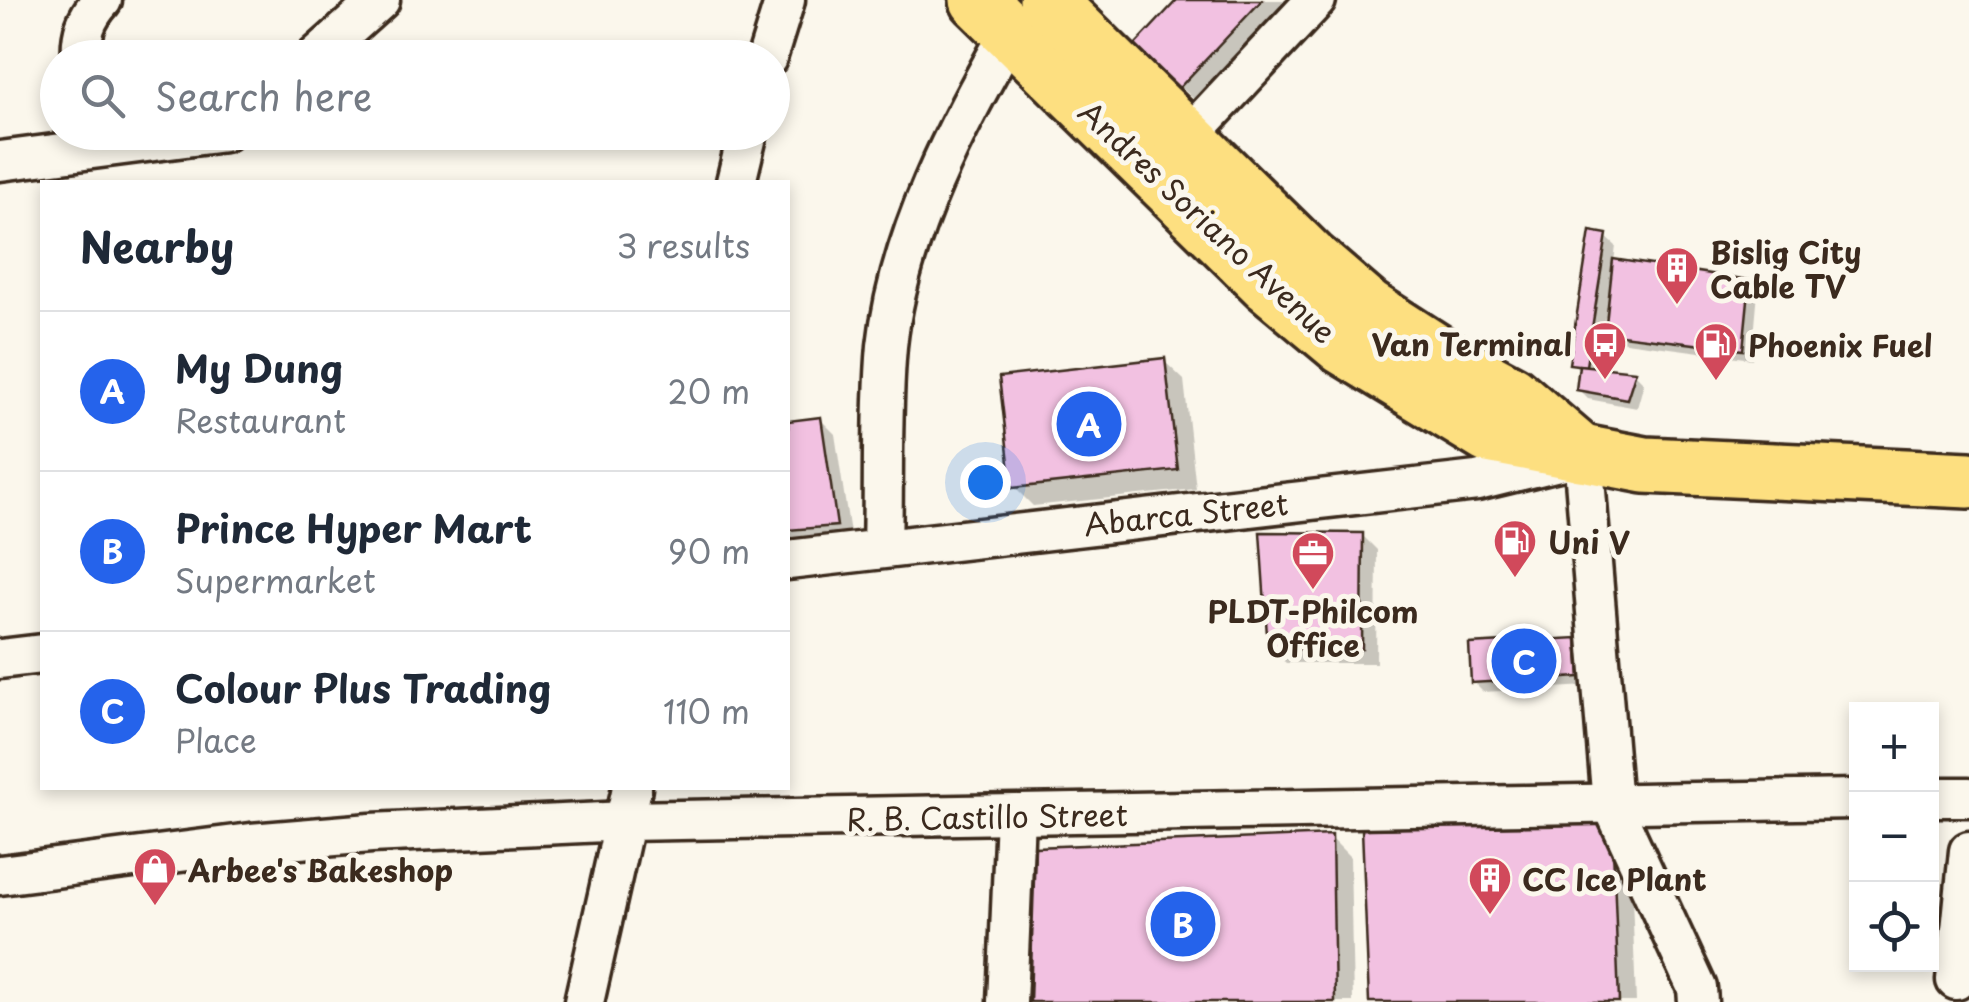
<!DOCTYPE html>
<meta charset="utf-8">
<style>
:root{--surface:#fff;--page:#f2f2f3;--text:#1f2937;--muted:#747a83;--line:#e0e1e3;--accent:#2563eb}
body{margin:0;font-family:"Playpen Sans",sans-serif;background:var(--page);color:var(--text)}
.controls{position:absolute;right:30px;bottom:30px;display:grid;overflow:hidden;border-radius:0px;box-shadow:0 5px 15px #0003}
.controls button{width:90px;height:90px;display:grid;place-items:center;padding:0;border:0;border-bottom:2px solid var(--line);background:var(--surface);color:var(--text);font:50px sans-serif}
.you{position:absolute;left:985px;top:482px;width:35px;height:35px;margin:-25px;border:8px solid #fff;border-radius:50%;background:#1a73e8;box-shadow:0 0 0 15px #1a73e833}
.badge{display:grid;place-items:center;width:65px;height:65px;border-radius:50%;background:var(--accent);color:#fff;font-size:32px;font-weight:700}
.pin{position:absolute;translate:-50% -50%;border:5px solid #fff;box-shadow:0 2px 10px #0006}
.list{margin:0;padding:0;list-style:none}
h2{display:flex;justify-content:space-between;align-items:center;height:130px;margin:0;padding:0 40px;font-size:42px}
h2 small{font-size:32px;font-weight:400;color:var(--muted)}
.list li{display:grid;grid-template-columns:65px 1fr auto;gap:30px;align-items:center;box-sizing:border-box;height:160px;padding:0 40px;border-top:2px solid var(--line)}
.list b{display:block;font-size:38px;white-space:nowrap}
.list p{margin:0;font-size:32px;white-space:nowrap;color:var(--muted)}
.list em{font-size:32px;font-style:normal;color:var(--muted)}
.icon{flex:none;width:55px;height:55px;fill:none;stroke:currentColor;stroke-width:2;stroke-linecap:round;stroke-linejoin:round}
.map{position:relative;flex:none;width:1969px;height:1002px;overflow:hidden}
.search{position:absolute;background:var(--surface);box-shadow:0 5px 15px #0003;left:40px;top:40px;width:750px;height:110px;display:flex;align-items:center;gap:25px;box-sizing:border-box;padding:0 35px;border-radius:55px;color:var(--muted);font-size:38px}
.panel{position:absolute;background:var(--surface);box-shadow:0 5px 15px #0003;left:40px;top:180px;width:750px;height:610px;border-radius:0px}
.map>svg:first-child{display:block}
</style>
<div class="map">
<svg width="1969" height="1002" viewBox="0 0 1969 1002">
<rect width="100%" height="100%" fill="#fbf7ec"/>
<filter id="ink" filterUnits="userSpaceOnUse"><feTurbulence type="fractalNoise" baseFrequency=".01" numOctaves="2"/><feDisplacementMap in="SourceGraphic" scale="20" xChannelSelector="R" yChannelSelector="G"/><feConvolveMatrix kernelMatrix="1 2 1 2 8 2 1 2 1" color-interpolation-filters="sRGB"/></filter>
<g filter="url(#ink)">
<!-- shadow -->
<g fill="#0003">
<path d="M1180,0h105l3,3 -93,97 -43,-40z"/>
<path d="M1606,237l10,9 -2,16 134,20 10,10 -6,67 -134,-18 -10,-9 1,-15h-4l-9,52 38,4 10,10 -7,25 -49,-9 -10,-10 3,-18 -9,-8z"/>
<path d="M1164,361l20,19 12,109 -163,17 -19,-19z"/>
<path d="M820,419l15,15 16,106 -63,6v-123z"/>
<path d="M1362,535l15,15 -1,113h-90l-15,-14z"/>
<path d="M1576,641l10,10 2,35 -105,6 -10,-10z"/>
<path d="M1364,832l266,12 6,158h-264z"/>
<path d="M1331,838l19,19 3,145h-320z"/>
</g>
<!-- building -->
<g fill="#f2c1e1" stroke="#3b2a1e" stroke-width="2.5">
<path d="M1177,0h85l-83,88 -45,-42z"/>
<path d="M1590,231l17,3 -21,132 -17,-2z"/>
<path d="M1613,259l137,21 -7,70 -138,-17z"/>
<path d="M1165,358l13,112 -166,18 -13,-111z"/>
<path d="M1579,365l57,6 -9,28 -51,-9z"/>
<path d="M821,417l16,109 -49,4v-109z"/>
<path d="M1260,532l103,1 -1,116 -94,1z"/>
<path d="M1577,638l3,39 -109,6 -2,-39z"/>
<path d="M1612,822l7,180h-250l-7,-173z"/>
<path d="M1332,835l3,167h-305l5,-155z"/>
</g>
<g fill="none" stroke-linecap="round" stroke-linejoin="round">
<!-- minor casing -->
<g stroke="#3b2a1e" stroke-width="45">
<g id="minor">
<path d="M82,58c-2,-24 4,-40 20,-58"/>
<path d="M315,58l65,-58"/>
<path d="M767,58l18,-58"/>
<path d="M1173,153l143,-153"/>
<path d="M0,161l224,-29"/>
<path d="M736,182l12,-50"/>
<path d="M882,547c2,-66 -1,-135 5,-201 12,-112 69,-217 123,-314"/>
<path d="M788,560l689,-79 106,-26 29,349 85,184 1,14"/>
<path d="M0,659l42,-5"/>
<path d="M1932,797h37"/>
<path d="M0,875l251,-32 120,-10 255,-12 1230,-22"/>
<path d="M1956,980l13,-129"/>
<path d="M584,1002l48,-214"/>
<path d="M1007,1002l8,-186"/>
</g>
</g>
<!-- highway casing -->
<g stroke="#3b2a1e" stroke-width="62">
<g id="highway">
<path d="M978,0l291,285 73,61 146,89 157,30 324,15"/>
<path d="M1047,0l263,258 58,50 76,49 67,36 70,60"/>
</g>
</g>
<!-- minor -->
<use href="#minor" stroke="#fbf7ec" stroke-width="38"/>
<!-- highway -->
<use href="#highway" stroke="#fddf80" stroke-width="55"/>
</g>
</g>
<!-- icons -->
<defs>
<g id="building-pin" transform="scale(2.25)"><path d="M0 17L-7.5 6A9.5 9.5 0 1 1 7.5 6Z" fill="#d1495b" stroke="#fbf7ec"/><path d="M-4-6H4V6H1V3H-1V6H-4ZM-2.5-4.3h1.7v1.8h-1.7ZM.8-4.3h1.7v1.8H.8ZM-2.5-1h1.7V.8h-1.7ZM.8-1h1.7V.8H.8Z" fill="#fff"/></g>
<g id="bus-pin" transform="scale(2.25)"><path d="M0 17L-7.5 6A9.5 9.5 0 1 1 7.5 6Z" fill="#d1495b" stroke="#fbf7ec"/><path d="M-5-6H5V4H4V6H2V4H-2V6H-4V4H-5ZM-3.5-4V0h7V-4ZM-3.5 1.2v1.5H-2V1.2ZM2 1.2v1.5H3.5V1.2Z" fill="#fff"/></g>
<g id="fuel-pin" transform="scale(2.25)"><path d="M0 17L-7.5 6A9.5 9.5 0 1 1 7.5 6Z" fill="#d1495b" stroke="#fbf7ec"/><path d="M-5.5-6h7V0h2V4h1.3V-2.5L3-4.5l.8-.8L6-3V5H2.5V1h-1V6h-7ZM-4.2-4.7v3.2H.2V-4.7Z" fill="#fff"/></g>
<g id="office-pin" transform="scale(2.25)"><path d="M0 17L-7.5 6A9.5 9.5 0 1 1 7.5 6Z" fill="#d1495b" stroke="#fbf7ec"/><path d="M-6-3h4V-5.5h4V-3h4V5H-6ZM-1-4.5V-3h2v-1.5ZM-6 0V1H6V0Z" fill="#fff"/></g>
<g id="shop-pin" transform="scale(2.25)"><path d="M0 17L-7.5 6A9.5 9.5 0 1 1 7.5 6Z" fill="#d1495b" stroke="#fbf7ec"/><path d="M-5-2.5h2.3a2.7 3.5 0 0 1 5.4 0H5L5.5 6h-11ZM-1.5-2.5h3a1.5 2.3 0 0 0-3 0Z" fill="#fff"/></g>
</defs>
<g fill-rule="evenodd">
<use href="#building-pin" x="1677" y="268"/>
<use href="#bus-pin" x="1605" y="343"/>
<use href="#fuel-pin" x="1716" y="344"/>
<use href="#fuel-pin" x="1515" y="541"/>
<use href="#office-pin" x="1313" y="553"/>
<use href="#shop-pin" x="155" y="869"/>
<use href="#building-pin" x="1490" y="878"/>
</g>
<g text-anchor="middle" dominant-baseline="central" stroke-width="10" stroke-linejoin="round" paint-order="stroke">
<!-- street labels -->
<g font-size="30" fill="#3b2a1e" stroke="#fbf7ec">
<text transform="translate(1208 221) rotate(43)">Andres Soriano Avenue</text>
<text transform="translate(1186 513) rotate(-6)">Abarca Street</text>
<text transform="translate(987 816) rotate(-1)">R. B. Castillo Street</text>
</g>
<!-- poi labels -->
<g font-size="30" font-weight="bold" fill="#3b2a1e" stroke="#fbf7ec" text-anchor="start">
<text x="1710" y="251">Bislig City<tspan x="1710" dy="34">Cable TV</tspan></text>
<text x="1572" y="343" text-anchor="end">Van Terminal</text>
<text x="1748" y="344">Phoenix Fuel</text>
<text x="1548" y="541">Uni V</text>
<text x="1313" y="610" text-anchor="middle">PLDT-Philcom<tspan x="1313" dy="34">Office</tspan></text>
<text x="188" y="869">Arbee's Bakeshop</text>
<text x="1522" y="878">CC Ice Plant</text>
</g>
</g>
</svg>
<div class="controls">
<button>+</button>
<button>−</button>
<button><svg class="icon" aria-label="locate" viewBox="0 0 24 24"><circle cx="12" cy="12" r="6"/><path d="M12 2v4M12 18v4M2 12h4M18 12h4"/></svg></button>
</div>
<div class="you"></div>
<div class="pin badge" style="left:1089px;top:424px">A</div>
<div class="pin badge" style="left:1183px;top:924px">B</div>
<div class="pin badge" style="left:1524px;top:661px">C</div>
<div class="search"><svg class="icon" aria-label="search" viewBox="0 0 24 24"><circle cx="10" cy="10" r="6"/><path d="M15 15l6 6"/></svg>Search here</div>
<section class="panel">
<h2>Nearby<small>3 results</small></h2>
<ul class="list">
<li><span class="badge">A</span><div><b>My Dung</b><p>Restaurant</p></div><em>20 m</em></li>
<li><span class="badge">B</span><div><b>Prince Hyper Mart</b><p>Supermarket</p></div><em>90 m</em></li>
<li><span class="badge">C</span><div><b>Colour Plus Trading</b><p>Place</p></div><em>110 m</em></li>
</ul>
</section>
</div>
